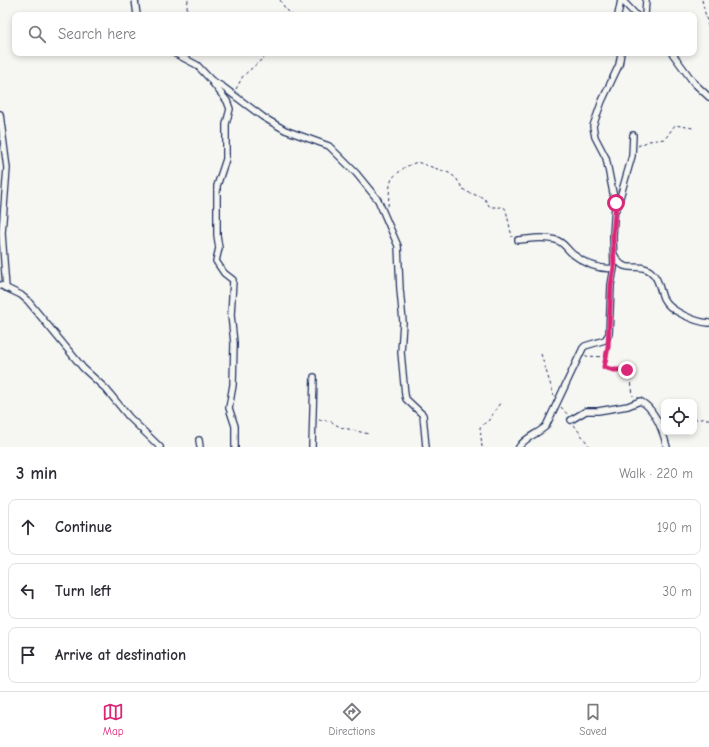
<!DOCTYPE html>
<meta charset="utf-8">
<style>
:root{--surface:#fff;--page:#f7f7f7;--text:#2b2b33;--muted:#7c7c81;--line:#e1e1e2;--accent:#db2777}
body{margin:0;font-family:"Comic Neue",sans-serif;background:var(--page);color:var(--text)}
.controls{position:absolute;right:12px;bottom:12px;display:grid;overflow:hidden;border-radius:8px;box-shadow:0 2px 6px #0003}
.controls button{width:36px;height:36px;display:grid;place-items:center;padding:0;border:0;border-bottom:1px solid var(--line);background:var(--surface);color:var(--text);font:20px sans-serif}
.stop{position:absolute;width:12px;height:12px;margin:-9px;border:3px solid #db2777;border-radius:50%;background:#fff}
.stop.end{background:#db2777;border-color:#fff;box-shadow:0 1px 4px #0008}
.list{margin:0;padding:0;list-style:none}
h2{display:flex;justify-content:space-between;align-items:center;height:52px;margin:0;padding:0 16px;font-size:17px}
h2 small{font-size:13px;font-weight:400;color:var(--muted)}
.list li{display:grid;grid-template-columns:26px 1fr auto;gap:12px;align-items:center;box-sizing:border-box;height:56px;margin:0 8px 8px;padding:0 8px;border:1px solid var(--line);border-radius:8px}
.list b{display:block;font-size:15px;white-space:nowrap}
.list em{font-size:13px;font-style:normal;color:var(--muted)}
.icon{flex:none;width:22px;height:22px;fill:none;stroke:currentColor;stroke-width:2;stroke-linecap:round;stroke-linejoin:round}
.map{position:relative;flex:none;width:709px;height:447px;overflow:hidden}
.search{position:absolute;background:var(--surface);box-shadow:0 2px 6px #0003;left:12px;right:12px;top:12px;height:44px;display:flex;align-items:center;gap:10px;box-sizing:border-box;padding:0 14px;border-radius:8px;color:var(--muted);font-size:15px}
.sheet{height:244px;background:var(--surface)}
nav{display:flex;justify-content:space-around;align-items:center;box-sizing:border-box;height:56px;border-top:1px solid var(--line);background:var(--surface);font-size:11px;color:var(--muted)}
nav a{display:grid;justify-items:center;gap:2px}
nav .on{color:var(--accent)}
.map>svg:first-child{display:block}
</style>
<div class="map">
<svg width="709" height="447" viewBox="0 0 709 447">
<rect width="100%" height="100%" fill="#f6f6f2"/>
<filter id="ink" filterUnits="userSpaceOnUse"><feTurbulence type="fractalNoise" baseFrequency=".025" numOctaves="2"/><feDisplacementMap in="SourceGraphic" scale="8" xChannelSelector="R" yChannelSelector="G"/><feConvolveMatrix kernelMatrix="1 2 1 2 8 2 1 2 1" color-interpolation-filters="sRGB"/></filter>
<g filter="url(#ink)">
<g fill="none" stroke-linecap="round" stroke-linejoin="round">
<!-- street casing -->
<g stroke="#1b2f5e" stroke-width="8">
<g id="street">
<path d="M135,0l2,15"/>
<path d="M622,0l14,15"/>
<path d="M618,15l3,-15"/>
<path d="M645,15l1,-15"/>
<path d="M174,53l23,12 14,15 12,7 40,30 22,13 44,16 27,27 22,27 20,46 2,43 3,33 -2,30 4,43 1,4 17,16 3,32"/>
<path d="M672,53l22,30 15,14"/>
<path d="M212,82l15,19 3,8 -4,15v35l-9,27v49l2,13 -3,13 8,12 9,7 -2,35 3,28 -1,42 -4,23 6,18v21"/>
<path d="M0,114l7,54 -5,65 4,55"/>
<path d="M617,208l15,-52 1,-21"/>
<path d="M518,240c12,-1 26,-4 38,0 8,2 12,11 18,15 13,10 25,15 40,13"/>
<path d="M615,256c10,20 22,5 35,15 9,7 9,17 13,27 6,13 33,24 46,25"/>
<path d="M0,285l21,10 7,6 55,67 23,21 23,28 31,30"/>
<path d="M571,420l15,-9h12l30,-5 12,-5c15,7 23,31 27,46"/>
<path d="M199,440l1,7"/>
<path d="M312,447l2,-70"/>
<path d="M519,447c6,-10 19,-13 27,-21l37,-78 2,-2 20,-6 4,-6 2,-49 3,-17 -1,-32 2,-33 -9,-45 -11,-21 -2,-11 9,-25 17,-36 2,-12"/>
</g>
</g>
<!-- path -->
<g stroke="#1b2f5e" stroke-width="1" stroke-dasharray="3 3" stroke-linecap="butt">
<path d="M280,0l5,8 7,7"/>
<path d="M702,0l7,30"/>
<path d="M186,15l2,-15"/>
<path d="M236,89l7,-13 26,-23"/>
<path d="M638,146l11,-5 16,-2 10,-14 18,3"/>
<path d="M388,206l2,-21 2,-7 13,-11 12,-5 32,11 7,5 7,11 4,3 17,6 6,9h14l2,3 6,27"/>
<path d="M608,345l-4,22 26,5 3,24"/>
<path d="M541,354l13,42"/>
<path d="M585,356l21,1"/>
<path d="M561,407l7,8"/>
<path d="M694,419h15"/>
<path d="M319,420l11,1 10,6 29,7"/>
<path d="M574,425l16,22"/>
<path d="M482,447l-2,-20 9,-7 11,-17"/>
</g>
<!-- street -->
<use href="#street" stroke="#f6f6f2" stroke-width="5.5"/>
</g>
</g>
<g fill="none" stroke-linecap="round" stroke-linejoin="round" filter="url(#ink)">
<!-- route -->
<path stroke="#db2777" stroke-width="5" d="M616,203l-3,33 1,32 -3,17 -3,62 -4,20 9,3h14"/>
</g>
</svg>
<div class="controls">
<button><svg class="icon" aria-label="locate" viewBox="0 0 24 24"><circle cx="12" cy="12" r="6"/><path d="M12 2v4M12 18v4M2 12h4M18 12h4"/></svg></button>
</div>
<div class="stop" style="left:616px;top:203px"></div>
<div class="stop end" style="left:627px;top:370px"></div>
<div class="search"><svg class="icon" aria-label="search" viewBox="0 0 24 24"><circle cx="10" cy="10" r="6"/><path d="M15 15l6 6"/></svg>Search here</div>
</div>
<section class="sheet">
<h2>3 min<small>Walk · 220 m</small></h2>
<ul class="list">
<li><svg class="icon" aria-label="ahead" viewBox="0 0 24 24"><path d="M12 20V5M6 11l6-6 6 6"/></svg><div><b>Continue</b></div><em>190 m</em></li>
<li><svg class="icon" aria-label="left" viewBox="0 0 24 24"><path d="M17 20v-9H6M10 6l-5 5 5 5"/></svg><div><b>Turn left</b></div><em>30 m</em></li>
<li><svg class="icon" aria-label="arrive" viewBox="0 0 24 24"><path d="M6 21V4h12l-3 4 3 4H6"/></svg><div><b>Arrive at destination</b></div></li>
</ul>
</section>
<nav>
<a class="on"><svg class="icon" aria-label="map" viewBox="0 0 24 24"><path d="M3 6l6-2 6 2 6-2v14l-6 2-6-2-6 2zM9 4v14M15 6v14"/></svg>Map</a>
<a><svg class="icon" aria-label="directions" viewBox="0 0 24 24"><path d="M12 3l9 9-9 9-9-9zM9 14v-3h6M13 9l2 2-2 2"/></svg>Directions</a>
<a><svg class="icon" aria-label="saved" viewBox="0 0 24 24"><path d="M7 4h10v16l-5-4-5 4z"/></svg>Saved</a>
</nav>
